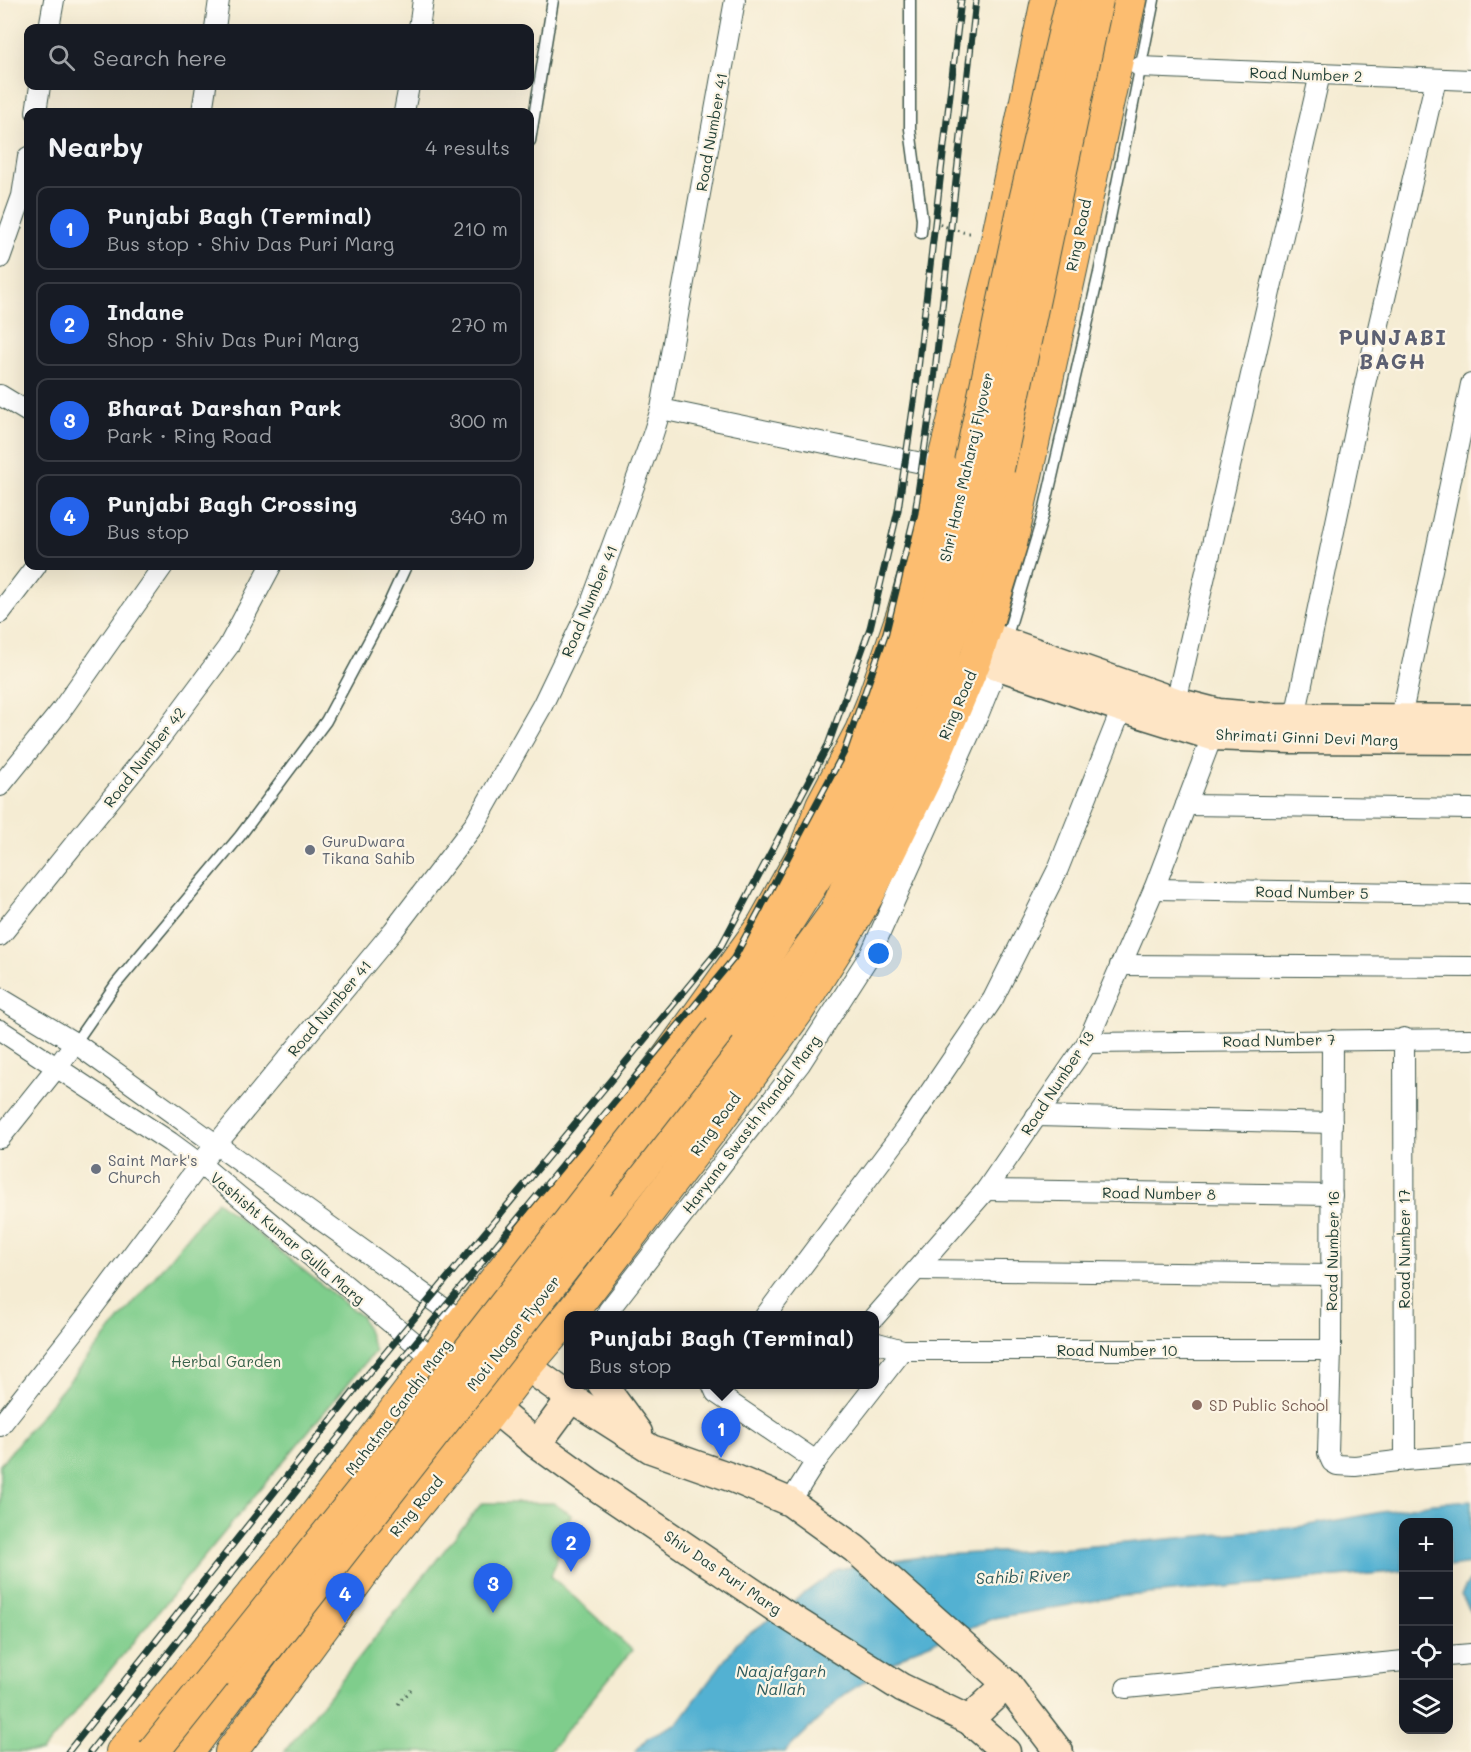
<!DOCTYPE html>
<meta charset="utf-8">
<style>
:root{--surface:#171b24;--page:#20242c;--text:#f1f3f6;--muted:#9ea1a6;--line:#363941;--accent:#2563eb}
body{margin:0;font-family:Mali,sans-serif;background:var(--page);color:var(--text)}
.controls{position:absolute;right:18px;bottom:18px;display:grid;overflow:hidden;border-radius:12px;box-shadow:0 6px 24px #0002}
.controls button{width:54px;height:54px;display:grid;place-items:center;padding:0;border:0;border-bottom:2px solid var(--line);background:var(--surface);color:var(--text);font:30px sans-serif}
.you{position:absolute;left:879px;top:954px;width:21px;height:21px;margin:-15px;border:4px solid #fff;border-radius:50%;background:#1a73e8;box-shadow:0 0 0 9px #1a73e833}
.badge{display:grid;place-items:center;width:39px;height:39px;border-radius:50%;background:var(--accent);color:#fff;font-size:20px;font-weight:700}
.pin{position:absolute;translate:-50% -50px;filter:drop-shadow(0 2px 3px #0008)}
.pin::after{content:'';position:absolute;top:32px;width:21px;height:18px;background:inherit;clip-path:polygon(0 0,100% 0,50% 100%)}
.popup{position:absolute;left:564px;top:1311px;width:315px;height:78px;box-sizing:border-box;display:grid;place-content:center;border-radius:12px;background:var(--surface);filter:drop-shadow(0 2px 4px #0005);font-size:20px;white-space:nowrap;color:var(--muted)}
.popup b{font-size:22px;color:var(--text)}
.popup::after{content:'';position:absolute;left:50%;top:100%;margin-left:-12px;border:12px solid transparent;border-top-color:var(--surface)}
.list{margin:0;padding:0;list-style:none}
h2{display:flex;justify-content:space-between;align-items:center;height:78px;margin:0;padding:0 24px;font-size:26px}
h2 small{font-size:20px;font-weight:400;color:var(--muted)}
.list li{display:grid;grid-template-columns:39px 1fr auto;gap:18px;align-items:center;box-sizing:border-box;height:84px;margin:0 12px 12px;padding:0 12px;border:2px solid var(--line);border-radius:12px}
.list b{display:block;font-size:22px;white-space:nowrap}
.list p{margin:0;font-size:20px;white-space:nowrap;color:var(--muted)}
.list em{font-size:20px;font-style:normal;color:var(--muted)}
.icon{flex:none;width:33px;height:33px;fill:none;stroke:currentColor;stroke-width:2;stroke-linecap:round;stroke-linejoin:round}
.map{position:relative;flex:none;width:1471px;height:1752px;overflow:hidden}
.search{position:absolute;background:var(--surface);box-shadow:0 6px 24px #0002;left:24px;top:24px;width:510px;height:66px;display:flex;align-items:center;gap:15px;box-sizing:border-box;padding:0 21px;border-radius:12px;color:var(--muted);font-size:22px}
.panel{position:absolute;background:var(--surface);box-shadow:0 6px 24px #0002;left:24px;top:108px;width:510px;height:462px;border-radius:12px}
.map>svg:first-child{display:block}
</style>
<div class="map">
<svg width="1471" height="1752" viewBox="0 0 1471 1752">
<rect width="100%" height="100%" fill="#fcf5e5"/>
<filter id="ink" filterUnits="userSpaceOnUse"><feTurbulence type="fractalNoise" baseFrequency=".0167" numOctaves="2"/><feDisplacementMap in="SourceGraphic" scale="12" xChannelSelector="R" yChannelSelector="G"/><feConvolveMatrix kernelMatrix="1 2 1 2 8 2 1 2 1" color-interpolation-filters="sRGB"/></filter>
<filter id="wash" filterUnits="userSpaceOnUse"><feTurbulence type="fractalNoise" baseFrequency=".008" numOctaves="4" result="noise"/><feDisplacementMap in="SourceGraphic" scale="24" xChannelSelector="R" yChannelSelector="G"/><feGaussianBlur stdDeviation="1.35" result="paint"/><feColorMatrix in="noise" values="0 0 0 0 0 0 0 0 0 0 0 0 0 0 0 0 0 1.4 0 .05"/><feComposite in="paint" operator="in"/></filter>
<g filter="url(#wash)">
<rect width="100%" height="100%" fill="#f5ecd3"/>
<!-- green -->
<g fill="#7fcd8c" stroke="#4f8560" stroke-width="1.5">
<path d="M217,1201l145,116 13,34 -333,401h-42v-287z"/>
<path d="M482,1503h71l18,12 -20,61 81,74 -83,102h-265z"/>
</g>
<!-- water -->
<g fill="#53b1d2" stroke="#397783" stroke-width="1.5">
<path d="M1471,1500v64l-22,3 -1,-45h-44l-1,49 -287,26 -122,21 -82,33 -67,43 -60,58h-150l13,-15 30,-14 60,-81 100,-73 98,-14 124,-6 238,-22 135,-24z"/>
<path d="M1471,1578v34l-10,-17z"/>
</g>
</g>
<g filter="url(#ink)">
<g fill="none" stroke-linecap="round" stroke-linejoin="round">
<!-- lane casing -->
<g stroke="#3f574c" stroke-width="13">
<g id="lane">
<path d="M910,0v129l12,90 -1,14"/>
<path d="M530,141l23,-141"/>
<path d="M1006,639l37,-123 56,-243 55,-273"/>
<path d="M75,1043l41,-59 124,-148 86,-115 63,-118 17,-37"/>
</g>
</g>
<!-- street casing -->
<g stroke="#3f574c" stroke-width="22">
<g id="street">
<path d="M49,28l5,-28"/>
<path d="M215,28l4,-28"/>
<path d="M419,28l4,-28"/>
<path d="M1140,67l331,13"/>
<path d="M36,112l4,-26"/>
<path d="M202,112l4,-26"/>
<path d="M404,112l5,-26"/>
<path d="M0,258l22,-62 6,-39"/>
<path d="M0,395l28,17"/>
<path d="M661,409l280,58"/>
<path d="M0,613l36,-47"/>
<path d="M1176,702l144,-628"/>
<path d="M1295,717l70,-333 71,-305"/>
<path d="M1401,718l70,-334"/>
<path d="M0,786l60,-74 103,-146"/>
<path d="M1186,805l285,4"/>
<path d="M1154,889l317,5"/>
<path d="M0,936l161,-199 67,-90 43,-81"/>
<path d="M1120,965l351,2"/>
<path d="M0,998l75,45 388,279"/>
<path d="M0,1030l170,112 30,22 234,195"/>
<path d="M1404,1038l1,422"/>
<path d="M1332,1040l-1,310 -3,103 4,9 5,3 18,1 50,-6 66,-5"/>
<path d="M1087,1043l384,-4"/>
<path d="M1036,1116l296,7"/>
<path d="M0,1138l57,-71 18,-24"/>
<path d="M986,1190l346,5"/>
<path d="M917,1270l414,5"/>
<path d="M608,1311l192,-247 71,-111 108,-240 19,-47"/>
<path d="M765,1316l140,-187 88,-130 65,-130 64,-161"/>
<path d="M874,1318l112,-128 101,-147 67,-154 62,-163"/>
<path d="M874,1342l29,8h428"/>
<path d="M712,1384l4,9 100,68"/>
<path d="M0,1426l85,-108 115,-154 193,-233 82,-107 67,-118 48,-100 62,-169 9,-28 74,-409"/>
<path d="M790,1502l26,-41 87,-111"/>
<path d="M1448,1656l23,-2"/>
<path d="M1126,1688l278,-27"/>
</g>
</g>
<!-- secondary casing -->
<g stroke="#3f574c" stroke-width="31">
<g id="secondary">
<path d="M983,634l193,68 43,11 44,4 208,2"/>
<path d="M976,658l146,50 90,28 78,3 181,1"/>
<path d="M508,1353l63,45 80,51 82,29 57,24 65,47 152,135 52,68"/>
<path d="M602,1384l36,49"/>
<path d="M475,1393l62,51 51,37 195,132 119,75 67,32 37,32"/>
<path d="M537,1444l34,-46"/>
<path d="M969,1720l38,-36"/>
</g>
</g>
<!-- primary casing -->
<g stroke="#3f574c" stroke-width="34">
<g id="primary">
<path d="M829,933l6,-20 85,-189 63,-185 15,-70"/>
<path d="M720,1028l101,-159 77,-162 58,-183 14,-62"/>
<path d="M608,1211l134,-169 93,-129"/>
<path d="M569,1316l142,-186 86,-118 41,-65 32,-56 54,-110 52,-123 35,-114 119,-544"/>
<path d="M122,1752l167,-202 145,-191 234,-302 95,-132 42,-75 17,-45 39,-74 11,-27 31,-91 27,-96 66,-272 51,-245"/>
<path d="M188,1752l55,-74"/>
<path d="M231,1752l151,-205 74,-90 70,-91 42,-49"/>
</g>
</g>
<!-- path -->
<g stroke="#3f574c" stroke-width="3" stroke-dasharray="1.5 4.5" stroke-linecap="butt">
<path d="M934,223l32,10h7"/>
<path d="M398,1704l13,-14"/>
</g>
<!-- lane -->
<use href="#lane" stroke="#fff" stroke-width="10"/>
<!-- street -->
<use href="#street" stroke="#fff" stroke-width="20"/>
<!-- secondary -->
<use href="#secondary" stroke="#fee5c5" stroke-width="28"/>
<!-- primary -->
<use href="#primary" stroke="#fcbd6f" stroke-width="32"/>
<!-- rail casing -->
<g stroke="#1f3d34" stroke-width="7">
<g id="rail">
<path d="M68,1752l296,-373 356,-431 108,-203 42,-117 28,-118 17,-115 46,-395"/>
<path d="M90,1752l287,-363 357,-431 110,-206 42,-120 29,-119 17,-115 44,-398"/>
</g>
</g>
<!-- rail -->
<use href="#rail" stroke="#fcf5e5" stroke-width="4.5" stroke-dasharray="14" stroke-linecap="butt"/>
<!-- primary-bridge casing -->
<g stroke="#3f574c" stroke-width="34" stroke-linecap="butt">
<g id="primary-bridge">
<path d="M970,462l54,-257 48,-205"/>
<path d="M998,469l99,-469"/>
<path d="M243,1678l365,-467"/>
<path d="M153,1752l251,-314 39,-54 277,-356"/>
</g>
</g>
<!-- primary-bridge -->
<use href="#primary-bridge" stroke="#fcbd6f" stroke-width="32"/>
</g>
</g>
<!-- markers -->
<g fill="#6b7280" stroke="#fcf5e5" stroke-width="2">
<circle cx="310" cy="850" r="6"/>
<circle cx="96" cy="1169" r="6"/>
</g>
<circle fill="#8d6e63" stroke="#fcf5e5" stroke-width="2" cx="1197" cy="1405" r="6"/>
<g text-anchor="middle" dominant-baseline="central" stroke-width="4.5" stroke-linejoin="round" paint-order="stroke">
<!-- street labels -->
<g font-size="15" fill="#1f3d34" stroke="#fcf5e5">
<text transform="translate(1306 74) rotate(2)">Road Number 2</text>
<text transform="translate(711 132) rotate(-80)">Road Number 41</text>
<text transform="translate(1078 235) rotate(-78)">Ring Road</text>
<text transform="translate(966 467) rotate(-77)">Shri Hans Maharaj Flyover</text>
<text transform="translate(589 601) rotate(-67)">Road Number 41</text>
<text transform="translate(957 705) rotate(-67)">Ring Road</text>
<text transform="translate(1307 737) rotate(2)">Shrimati Ginni Devi Marg</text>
<text transform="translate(144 757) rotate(-52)">Road Number 42</text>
<text transform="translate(1312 892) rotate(1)">Road Number 5</text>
<text transform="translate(329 1008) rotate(-50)">Road Number 41</text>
<text transform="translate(1279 1040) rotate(-1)">Road Number 7</text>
<text transform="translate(1057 1083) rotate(-57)">Road Number 13</text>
<text transform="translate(715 1124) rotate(-54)">Ring Road</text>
<text transform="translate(751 1124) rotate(-53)">Haryana Swasth Mandal Marg</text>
<text transform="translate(1159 1193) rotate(1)">Road Number 8</text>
<text transform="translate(288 1238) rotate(40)">Vashisht Kumar Gulla Marg</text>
<text transform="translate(1404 1249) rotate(-90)">Road Number 17</text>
<text transform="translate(1332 1251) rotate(-89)">Road Number 16</text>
<text transform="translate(513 1333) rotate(-52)">Moti Nagar Flyover</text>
<text x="1117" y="1350">Road Number 10</text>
<text transform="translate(398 1407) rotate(-53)">Mahatma Gandhi Marg</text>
<text transform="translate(416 1506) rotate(-50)">Ring Road</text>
<text transform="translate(723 1572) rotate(34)">Shiv Das Puri Marg</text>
</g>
<!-- worship labels -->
<g font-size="15" fill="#5b616d" stroke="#fcf5e5" text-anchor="start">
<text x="322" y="841">GuruDwara<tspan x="322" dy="17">Tikana Sahib</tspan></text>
<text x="108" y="1160">Saint Mark's<tspan x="108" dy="17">Church</tspan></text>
</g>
<!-- park labels -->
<g font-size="15" fill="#37614a" stroke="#fcf5e5">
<text x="226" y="1361">Herbal Garden</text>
</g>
<!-- education labels -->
<g font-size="15" fill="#785e54" stroke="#fcf5e5" text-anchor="start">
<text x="1209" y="1405">SD Public School</text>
</g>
<!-- water labels -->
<g font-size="16" font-style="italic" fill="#2c5a5c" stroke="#fcf5e5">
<text transform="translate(1023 1576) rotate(-2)">Sahibi River</text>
<text x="781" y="1670">Naajafgarh<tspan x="781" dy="18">Nallah</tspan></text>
</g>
<!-- district labels -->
<g font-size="21" font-weight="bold" letter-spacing="1.5" fill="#5c6072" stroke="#fcf5e5">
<text x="1393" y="336">PUNJABI<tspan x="1393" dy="24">BAGH</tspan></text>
</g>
</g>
</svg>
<div class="controls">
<button>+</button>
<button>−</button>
<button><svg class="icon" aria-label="locate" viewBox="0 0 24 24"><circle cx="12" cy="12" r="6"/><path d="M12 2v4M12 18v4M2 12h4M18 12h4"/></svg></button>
<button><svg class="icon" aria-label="layers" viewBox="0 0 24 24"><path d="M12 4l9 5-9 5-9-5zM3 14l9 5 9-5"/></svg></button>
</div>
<div class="you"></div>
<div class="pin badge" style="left:721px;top:1458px">1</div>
<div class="popup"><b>Punjabi Bagh (Terminal)</b>Bus stop</div>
<div class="pin badge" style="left:571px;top:1572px">2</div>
<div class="pin badge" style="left:493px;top:1613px">3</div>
<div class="pin badge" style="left:345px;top:1623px">4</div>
<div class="search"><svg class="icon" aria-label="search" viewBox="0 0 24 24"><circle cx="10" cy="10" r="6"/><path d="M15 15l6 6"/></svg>Search here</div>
<section class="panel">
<h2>Nearby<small>4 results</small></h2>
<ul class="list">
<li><span class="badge">1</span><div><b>Punjabi Bagh (Terminal)</b><p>Bus stop · Shiv Das Puri Marg</p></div><em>210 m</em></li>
<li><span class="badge">2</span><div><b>Indane</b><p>Shop · Shiv Das Puri Marg</p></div><em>270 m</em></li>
<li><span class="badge">3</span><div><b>Bharat Darshan Park</b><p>Park · Ring Road</p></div><em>300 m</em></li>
<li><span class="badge">4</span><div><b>Punjabi Bagh Crossing</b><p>Bus stop</p></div><em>340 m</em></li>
</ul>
</section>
</div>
